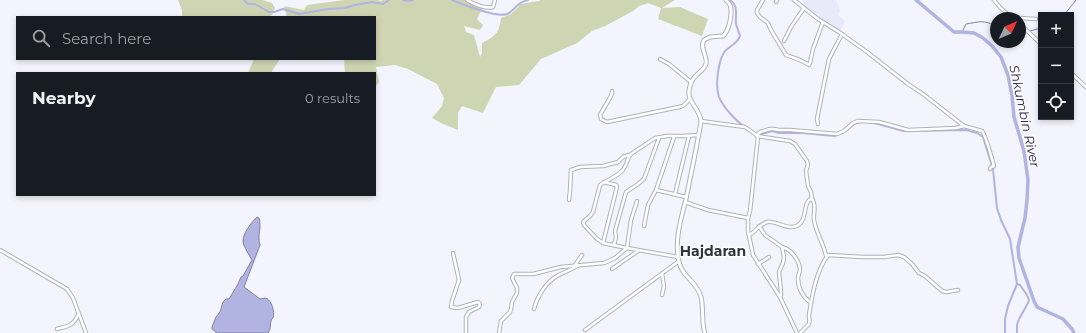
<!DOCTYPE html>
<meta charset="utf-8">
<style>
:root{--surface:#171b24;--page:#242831;--text:#f1f3f6;--muted:#9ea1a6;--line:#363941}
body{margin:0;font-family:Montserrat,sans-serif;background:var(--page);color:var(--text)}
.controls{position:absolute;right:12px;top:12px;display:grid;overflow:hidden;border-radius:0px;box-shadow:0 2px 6px #0003}
.controls button{width:36px;height:36px;display:grid;place-items:center;padding:0;border:0;border-bottom:1px solid var(--line);background:var(--surface);color:var(--text);font:20px sans-serif}
.compass{position:absolute;left:990px;top:12px;width:36px;height:36px;border-radius:50%;background:var(--surface);box-shadow:0 2px 6px #0003;rotate:46deg}
.list{margin:0;padding:0;list-style:none}
h2{display:flex;justify-content:space-between;align-items:center;height:52px;margin:0;padding:0 16px;font-size:17px}
h2 small{font-size:13px;font-weight:400;color:var(--muted)}
.icon{flex:none;width:22px;height:22px;fill:none;stroke:currentColor;stroke-width:2;stroke-linecap:round;stroke-linejoin:round}
.map{position:relative;flex:none;width:1086px;height:333px;overflow:hidden}
.search{position:absolute;background:var(--surface);box-shadow:0 2px 6px #0003;left:16px;top:16px;width:360px;height:44px;display:flex;align-items:center;gap:10px;box-sizing:border-box;padding:0 14px;border-radius:0px;color:var(--muted);font-size:15px}
.panel{position:absolute;background:var(--surface);box-shadow:0 2px 6px #0003;left:16px;top:72px;width:360px;height:124px;border-radius:0px}
.map>svg:first-child{display:block}
</style>
<div class="map">
<svg width="1086" height="333" viewBox="0 0 1086 333">
<rect width="100%" height="100%" fill="#f3f4fd"/>
<!-- built -->
<path fill="#e9e9fa" d="M804,0h32l4,11 -2,4 7,6 -5,10 -20,-13 -17,-12z"/>
<!-- green -->
<g fill="#cfd5b2">
<path d="M178,0h84l10,3 3,5 -3,7 -4,2h-86v-7z"/>
<path d="M344,0h34l2,1 3,-1h82l17,9 -5,10 6,6 -3,5 -16,-4 2,6 8,3 6,22 2,-4v-10c14,-7 17,-10 19,-25l10,-4 10,-10 18,-3 2,-1h134l-13,8 18,-1 28,12 -6,17 -44,-17 3,-11 -13,-5 -9,3 -6,5 -28,15 -13,5 -15,12 -36,16 -22,26 -23,2 -13,26 -21,-7 -4,7v17l-17,-7 -9,-5 10,-12 2,-8 -7,-14 -29,-15 -13,-4 -19,2 3,15 -4,5v-14h-30l-1,-14h31v-42h-88l-3,-11 20,4 3,-5z"/>
<path d="M254,59h26l-8,12v2h-24z"/>
</g>
<!-- water -->
<path fill="#b1b3e0" stroke="#8182a2" d="M257,217l2,1c3,9 -2,17 1,27l-16,42 16,12 6,-1c6,3 9,14 7,20 -1,1 -2,2 -2,3 -1,4 0,8 -3,12h-51l-5,-4v-2l4,-10 4,-5 3,-10 3,-3h3l9,-15 3,-7 2,-1 9,-16c-3,-5 -8,-13 -9,-18 -1,-8 9,-20 14,-25z"/>
<g fill="none" stroke-linecap="round" stroke-linejoin="round">
<!-- stream -->
<g stroke="#8182a2" stroke-width="1">
<path d="M1064,15l12,-15"/>
<path d="M1030,31l11,-3"/>
<path d="M962,32l4,-8c13,-2 19,-5 30,3"/>
<path d="M1020,32h7"/>
</g>
<!-- canal -->
<g stroke="#b1b3e0" stroke-width="2">
<path d="M244,0l4,4h7l14,8h5l9,-3 16,5 29,-5 17,-1 10,-3 17,-3 11,2 6,-4"/>
<path d="M403,0l5,1 5,-1"/>
<path d="M452,0c10,4 46,18 55,14 9,-4 8,-11 21,-14"/>
<path d="M730,0c9,6 5,14 6,24 1,4 3,8 4,12 -2,7 -10,10 -15,15 -7,9 -10,35 -6,46 4,10 17,24 26,30"/>
<path d="M874,123l30,8 62,-1 11,3 6,4 10,32 4,39 4,12 9,19 7,45 3,1 7,10 2,5 -1,3 -9,16 -2,6v8"/>
<path d="M759,135l13,-4 7,2h24l31,3 10,-4 10,-8 8,-2"/>
<path d="M1005,333v-14l3,-13 9,-22"/>
</g>
<!-- river -->
<path stroke="#b1b3e0" stroke-width="3.5" d="M916,0l38,32h8l12,1 9,5 9,8 9,11 7,18 4,21 2,21 10,34 4,29 -1,20 -2,18 -7,29 1,11 15,43 3,6 26,12 9,10 2,4"/>
<!-- minor casing -->
<g stroke="#b1b1ba" stroke-width="4.5">
<g id="minor">
<path d="M467,0c7,4 18,9 26,7l2,-7"/>
<path d="M763,0l-6,10v3l3,4 8,6 3,7 15,25c8,3 16,5 23,10l1,-2 3,-14 10,-27"/>
<path d="M794,0l24,19 21,13 28,20 41,32 15,10 41,32 18,5c4,5 10,28 12,35l-3,1 -1,2"/>
<path d="M994,0c5,7 15,18 24,18"/>
<path d="M776,2l1,-2"/>
<path d="M1020,18l16,1"/>
<path d="M1020,24l21,20"/>
<path d="M784,41l7,-14 13,-19"/>
<path d="M660,59l9,5 22,18"/>
<path d="M1071,73l15,14"/>
<path d="M612,91v2l-1,3 -11,19 1,4 6,3 72,-15 4,-1 7,-7"/>
<path d="M701,121l44,6 10,7 3,3 -8,74 -2,7v13l5,24 27,42"/>
<path d="M818,124l-1,-5 12,-60 13,-25"/>
<path d="M757,135l3,-3 10,-3h4l5,1h11l47,4 7,-3 9,-8 5,-2 21,1 29,8 48,-2 8,-2"/>
<path d="M757,136l33,5 5,3 12,17 1,4 -2,6 2,15 3,6 1,7"/>
<path d="M674,137l-18,53 30,7"/>
<path d="M675,194l14,-58"/>
<path d="M569,200l1,-9 1,-21 9,-3 23,-1 15,-4 5,-5 6,-2"/>
<path d="M685,202l23,8 40,8"/>
<path d="M644,226l4,-21 8,-15"/>
<path d="M759,226l6,9 17,12 2,10 -1,6 -4,9 2,20v3l-1,2 17,36"/>
<path d="M749,235c7,-3 9,-10 18,-13 10,-2 26,13 35,-1 3,-5 3,-13 5,-18l2,-3 3,-1c5,6 1,14 2,21 2,13 10,24 12,36"/>
<path d="M603,243l14,-56 -1,-2 -12,-3"/>
<path d="M614,245l2,-8 -1,-6 11,-39 12,-8 6,-5 15,-41"/>
<path d="M782,247c9,2 17,13 18,22 0,3 -2,6 -2,9 0,11 5,19 13,25"/>
<path d="M0,250l67,39 6,9 13,35"/>
<path d="M453,253l6,27 -7,21 -1,6 7,1 20,-6 2,2 -1,3 -10,5 -3,5v16"/>
<path d="M678,257l-51,-9 -24,-5 -7,-5 -12,-13 -1,-3 7,-6 3,-4 7,-27c7,-5 16,-8 22,-14 5,-5 5,-13 9,-17l24,-16 12,-2h16l16,-1"/>
<path d="M758,264l11,-7"/>
<path d="M575,265l7,-10"/>
<path d="M612,269l26,-18"/>
<path d="M662,274l2,12 -2,9"/>
<path d="M534,309c3,-12 12,-27 23,-33 7,-4 14,-6 20,-10"/>
<path d="M57,329c11,-3 16,-3 21,-14"/>
<path d="M585,330l94,-69"/>
<path d="M499,333l2,-12 9,-9 1,-3 1,-7 5,-9v-5l-5,-10 2,-4h19l28,-7 43,-4 11,-5 12,-10 4,-28 6,-19"/>
<path d="M800,333l9,-9c1,-3 0,-6 0,-9 3,-19 7,-44 19,-60l35,2h21l14,-2 6,2 8,7 7,9 6,3 17,15 4,1 12,-2"/>
</g>
</g>
<!-- secondary casing -->
<g stroke="#b1b1ba" stroke-width="5">
<path id="secondary" d="M705,333c-4,-11 -1,-24 -4,-36 -4,-16 -19,-20 -22,-35 -5,-21 2,-43 7,-63 5,-26 11,-52 15,-78 -2,-16 -19,-20 -9,-40 3,-7 12,-10 14,-17 2,-8 -7,-16 -2,-24l6,-3 13,-1c6,-5 10,-23 7,-31 -1,-2 -3,-3 -4,-5"/>
</g>
<!-- minor -->
<use href="#minor" stroke="#fff" stroke-width="2.5"/>
<!-- secondary -->
<use href="#secondary" stroke="#fff" stroke-width="3"/>
</g>
<g text-anchor="middle" dominant-baseline="central" stroke-width="3" stroke-linejoin="round" paint-order="stroke">
<!-- water labels -->
<g font-size="13" font-style="italic" fill="#2a255b" stroke="#fff">
<text transform="translate(1025 116) rotate(78)">Shkumbin River</text>
</g>
<!-- quarter labels -->
<g font-size="14" font-weight="bold" fill="#32333a" stroke="#fff">
<text x="713" y="251">Hajdaran</text>
</g>
</g>
</svg>
<div class="controls">
<button>+</button>
<button>−</button>
<button><svg class="icon" aria-label="locate" viewBox="0 0 24 24"><circle cx="12" cy="12" r="6"/><path d="M12 2v4M12 18v4M2 12h4M18 12h4"/></svg></button>
</div>
<svg class="compass" viewBox="-18 -18 36 36"><path d="M0-13l5 13h-10z" fill="#e53935"/><path d="M0 13l5-13h-10z" fill="#9ea1a6"/></svg>
<div class="search"><svg class="icon" aria-label="search" viewBox="0 0 24 24"><circle cx="10" cy="10" r="6"/><path d="M15 15l6 6"/></svg>Search here</div>
<section class="panel">
<h2>Nearby<small>0 results</small></h2>
<ul class="list">
</ul>
</section>
</div>
